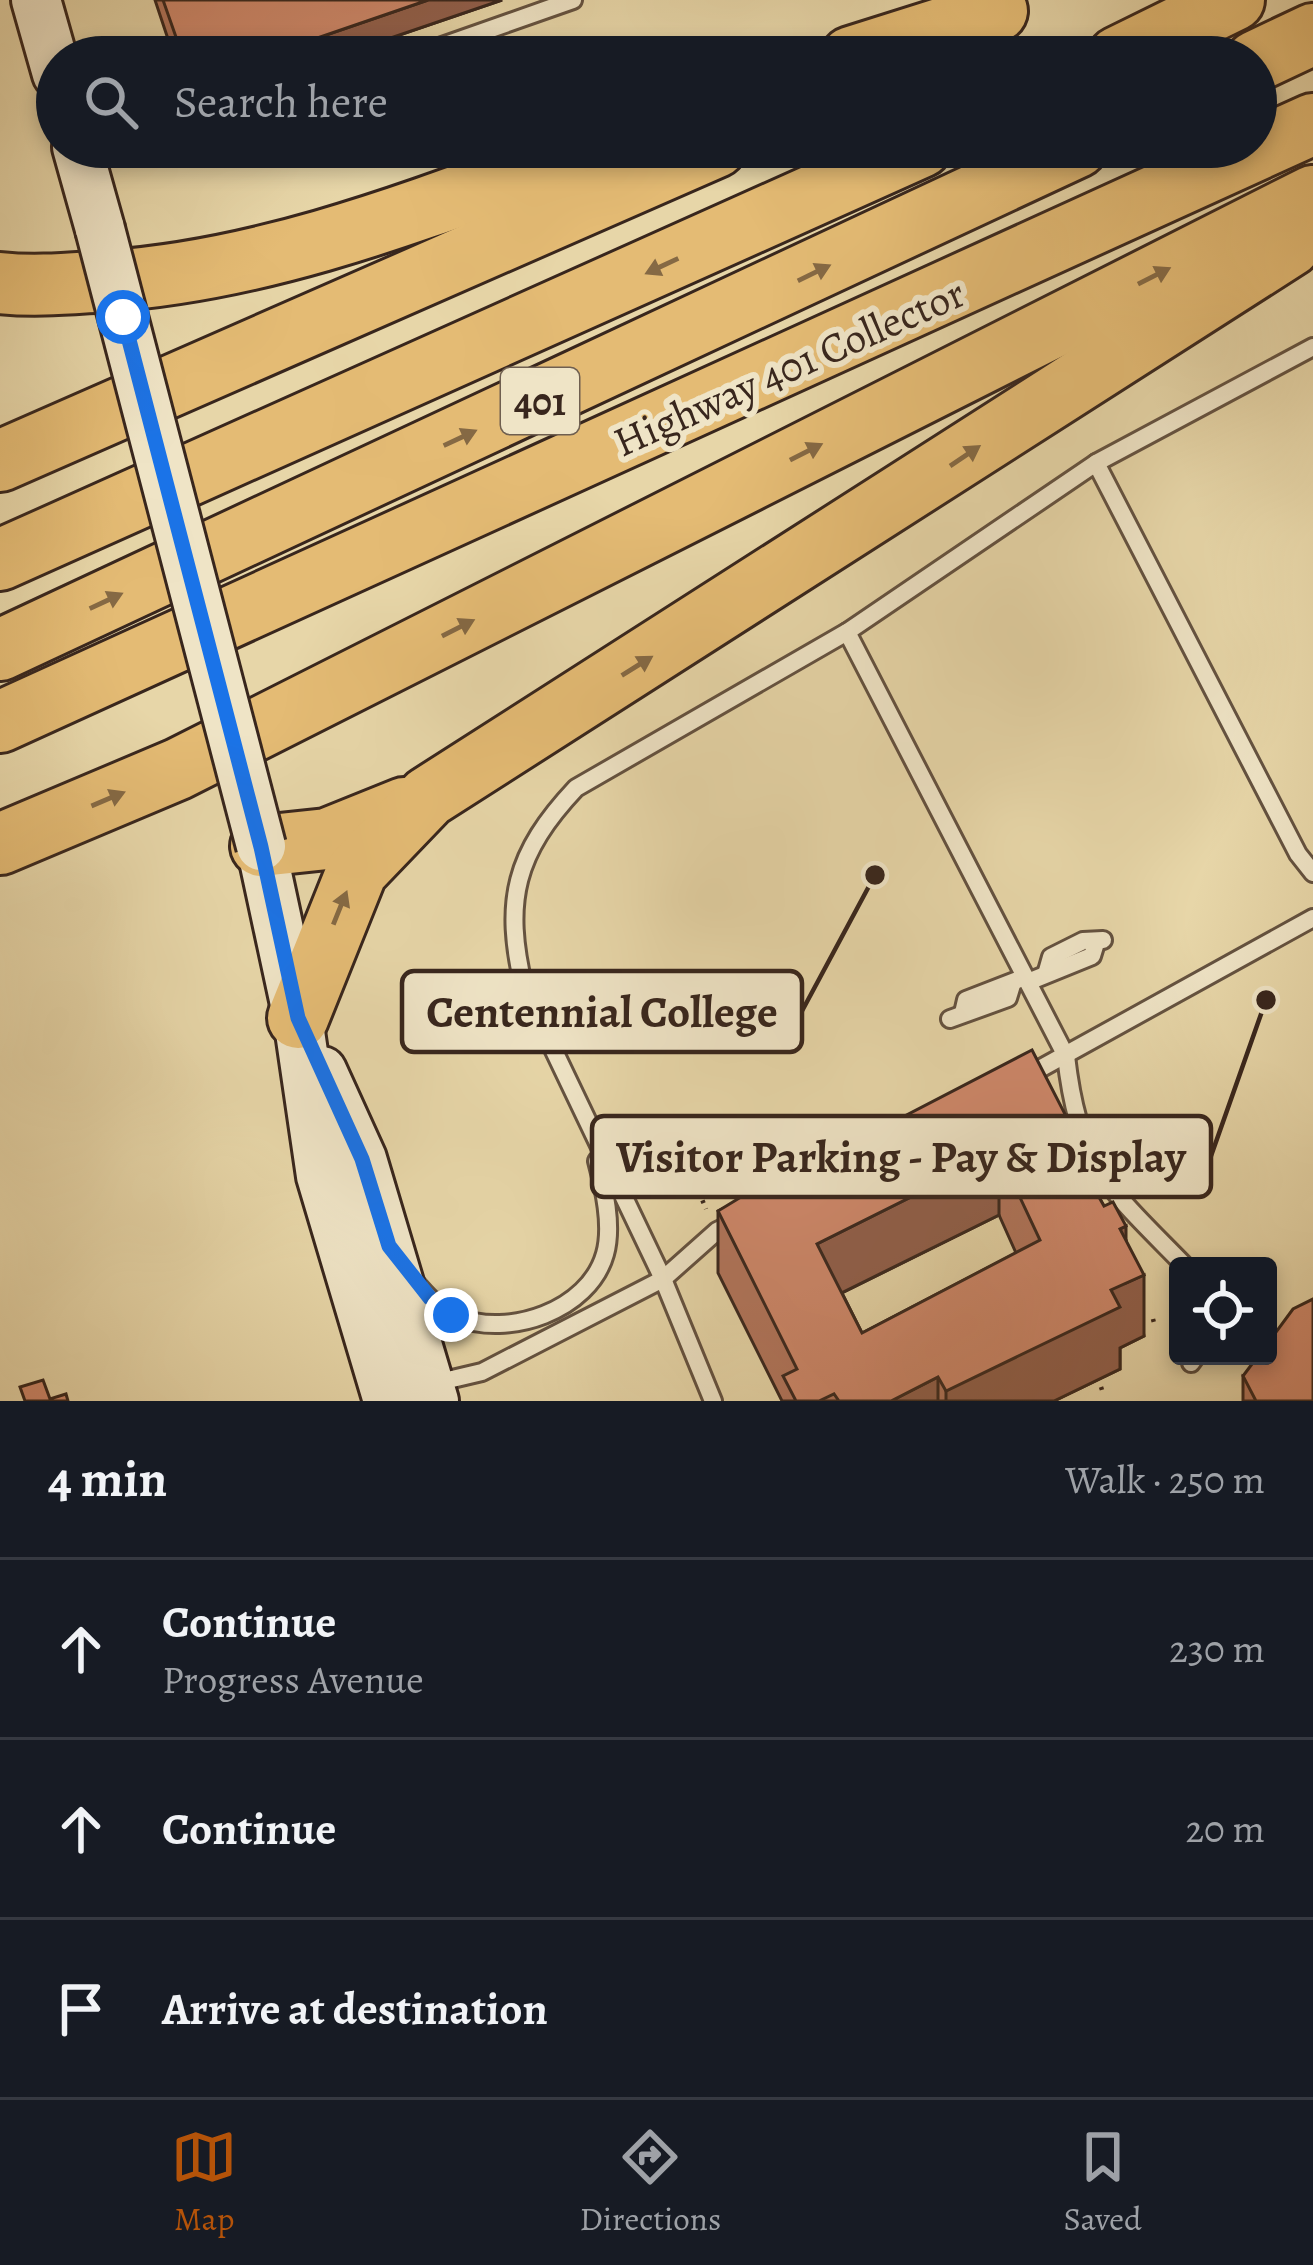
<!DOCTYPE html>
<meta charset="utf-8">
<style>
:root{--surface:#171b24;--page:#20242c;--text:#f1f3f6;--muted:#9ea1a6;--line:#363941;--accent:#b45309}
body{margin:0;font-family:Alegreya,serif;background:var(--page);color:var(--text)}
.controls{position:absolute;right:36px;bottom:36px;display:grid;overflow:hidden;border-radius:12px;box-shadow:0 6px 18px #0003}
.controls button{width:108px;height:108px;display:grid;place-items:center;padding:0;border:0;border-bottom:3px solid var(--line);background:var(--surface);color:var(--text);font:60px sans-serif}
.stop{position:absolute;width:36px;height:36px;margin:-27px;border:9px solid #1a73e8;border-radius:50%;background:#fff}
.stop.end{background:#1a73e8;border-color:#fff;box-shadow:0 3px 12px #0008}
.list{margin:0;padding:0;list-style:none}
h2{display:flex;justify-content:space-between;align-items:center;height:156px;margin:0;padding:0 48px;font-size:51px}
h2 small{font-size:39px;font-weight:400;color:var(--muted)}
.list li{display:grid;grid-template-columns:78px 1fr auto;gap:36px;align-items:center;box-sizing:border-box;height:180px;padding:0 48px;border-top:3px solid var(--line)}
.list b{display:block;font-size:45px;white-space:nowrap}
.list p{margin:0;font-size:39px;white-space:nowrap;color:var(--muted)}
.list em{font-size:39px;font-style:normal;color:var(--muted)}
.icon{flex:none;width:66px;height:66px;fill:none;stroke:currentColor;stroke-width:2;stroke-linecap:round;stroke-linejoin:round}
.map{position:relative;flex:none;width:1313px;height:1401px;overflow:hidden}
.search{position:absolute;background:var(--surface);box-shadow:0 6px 18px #0003;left:36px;right:36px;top:36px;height:132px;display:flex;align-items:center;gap:30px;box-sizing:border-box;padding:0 42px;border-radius:66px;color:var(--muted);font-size:45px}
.sheet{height:696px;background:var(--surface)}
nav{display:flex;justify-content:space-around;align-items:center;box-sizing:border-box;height:168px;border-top:3px solid var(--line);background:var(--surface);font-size:33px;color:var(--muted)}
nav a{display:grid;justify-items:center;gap:6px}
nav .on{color:var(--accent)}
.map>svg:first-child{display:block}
</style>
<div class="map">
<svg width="1313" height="1401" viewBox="0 0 1313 1401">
<rect width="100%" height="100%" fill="#e7d6a8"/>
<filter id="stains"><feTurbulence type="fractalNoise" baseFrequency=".00167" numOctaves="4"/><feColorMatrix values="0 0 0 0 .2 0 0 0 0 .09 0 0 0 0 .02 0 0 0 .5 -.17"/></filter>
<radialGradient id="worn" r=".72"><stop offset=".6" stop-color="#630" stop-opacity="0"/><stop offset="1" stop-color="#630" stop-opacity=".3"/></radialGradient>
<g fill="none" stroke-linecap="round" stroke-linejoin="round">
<!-- service casing -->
<g stroke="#645240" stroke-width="22">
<g id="service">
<path d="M411,57l162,-57"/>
<path d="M1096,463l202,391 15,19"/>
<path d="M847,632l219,424c13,113 45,134 119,210"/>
<path d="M1047,971l4,-14 32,-16 20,-1"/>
<path d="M1028,982l64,-26 4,-13"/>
<path d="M963,1013l3,-13 59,-23"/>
<path d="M950,1019l58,-21 4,-13"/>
<path d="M1025,1077l288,-159"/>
<path d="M414,1281c12,14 25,29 43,36 51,21 132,-6 148,-63 8,-28 -1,-66 -8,-93"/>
<path d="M1191,1363l5,-7"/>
<path d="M431,1384l51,-12 181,-93 54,-48 22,-11"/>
<path d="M713,1401l-50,-122 -139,-291c-21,-87 -9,-135 52,-200l271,-156 249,-169 217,-116"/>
</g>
</g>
<!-- secondary casing -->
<g stroke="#38261d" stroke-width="54">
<g id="secondary">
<path d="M36,0l21,74"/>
<path d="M77,147l23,82"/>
<path d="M261,846l37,172 23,158 67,225"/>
<path d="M322,1071l40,88 72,242"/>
</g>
</g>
<!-- motorway casing -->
<g stroke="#38261d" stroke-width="66">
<g id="motorway">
<path d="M851,57l146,-46"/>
<path d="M1118,57l116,-57"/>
<path d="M1256,61l57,-27"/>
<path d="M0,283c37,4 73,0 109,-2 169,-12 325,-77 484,-134"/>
<path d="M0,461l716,-314"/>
<path d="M0,560l921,-413"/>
<path d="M0,650l1077,-503"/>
<path d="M0,722l1313,-598"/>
<path d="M0,844l178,-75 1135,-573"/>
<path d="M261,846l66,-7 77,-31"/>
<path d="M298,1018l59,-147 71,-74 862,-551"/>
</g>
</g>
<!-- path -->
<g stroke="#38261d" stroke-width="4.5" stroke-dasharray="3 6" stroke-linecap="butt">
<path d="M699,1192l7,17"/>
<path d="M1153,1319l1,4"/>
<path d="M1101,1387l2,6"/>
</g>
<!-- service -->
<use href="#service" stroke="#efe4c6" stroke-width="16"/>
<!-- secondary -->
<use href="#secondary" stroke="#efe4c6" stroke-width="48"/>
<!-- motorway -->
<use href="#motorway" stroke="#e4bb74" stroke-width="60"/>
<!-- secondary-bridge casing -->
<g stroke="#38261d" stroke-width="54" stroke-linecap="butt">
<path id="secondary-bridge" d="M100,229l161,617"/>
</g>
<!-- secondary-bridge -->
<use href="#secondary-bridge" stroke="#efe4c6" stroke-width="48"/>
</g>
<!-- wall -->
<g fill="#b2755c" stroke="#38261d" stroke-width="3" fill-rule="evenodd">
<path d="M155,0h347l-167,57h-161z"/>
<path d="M1066,1139l38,67 22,34 18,96 -24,12v21l-66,32h-272l-64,-128v-62l67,-33zM999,1215l17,38 -154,80 -20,-40z"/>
<path d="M1243,1376l70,25h-70z"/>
</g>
<!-- shaded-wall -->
<g fill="#915f4b" stroke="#38261d" stroke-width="3">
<path d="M428,0h74l-167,57h-73z"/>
<path d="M1066,1116v61l-10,-56z"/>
<path d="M999,1153v62l-182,90v-61z"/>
<path d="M1126,1226v57l18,-8v61l-24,12v21l-66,32h-108v-10l165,-101 9,-61z"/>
<path d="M938,1377v24h-47z"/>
</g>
<!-- building -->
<g fill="#cf886b" stroke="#38261d" stroke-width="3" fill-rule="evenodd">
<path d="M163,0h265l-166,57h-79z"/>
<path d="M1032,1050l34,66 -10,5 48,85 9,-4 13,24 -6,3 24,46 -33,15 9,17 -174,84 -8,-14 -47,24h-52l-5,-7 -15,7h-23l-13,-25 14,-7 -79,-158 64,-39 3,6zM999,1153l41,87 -178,93 -45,-89z"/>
<path d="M1313,1299v102h-57l-13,-25 15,-20h10v-13l25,-34z"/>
<path d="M43,1380l7,19 16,-5 2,7h-43l-5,-14z"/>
</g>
<!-- one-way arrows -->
<defs><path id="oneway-solid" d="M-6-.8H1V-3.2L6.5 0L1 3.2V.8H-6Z" transform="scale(3)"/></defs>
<g fill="#856944">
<use href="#oneway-solid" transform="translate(662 266) rotate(155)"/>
<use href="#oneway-solid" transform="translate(814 273) rotate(-26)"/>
<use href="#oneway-solid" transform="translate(1154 276) rotate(-27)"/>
<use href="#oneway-solid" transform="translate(460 438) rotate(-25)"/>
<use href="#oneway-solid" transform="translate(806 452) rotate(-27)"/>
<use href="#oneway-solid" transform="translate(965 456) rotate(-34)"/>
<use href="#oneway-solid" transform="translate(106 601) rotate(-25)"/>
<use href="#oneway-solid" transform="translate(458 628) rotate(-27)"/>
<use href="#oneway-solid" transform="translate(637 666) rotate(-32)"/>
<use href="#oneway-solid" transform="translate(108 799) rotate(-23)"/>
<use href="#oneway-solid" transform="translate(340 908) rotate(-68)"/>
</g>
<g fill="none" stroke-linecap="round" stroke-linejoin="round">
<!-- route -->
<path stroke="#1a73e8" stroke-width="15" d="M123,317l138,530 37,171 64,141 27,87 41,52 21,17"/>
</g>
<g text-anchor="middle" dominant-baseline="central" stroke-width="12" stroke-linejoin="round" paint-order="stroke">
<!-- shield labels -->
<rect fill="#efe4c6" stroke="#6f5f50" stroke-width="3" x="501" y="368" width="78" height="66" rx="9"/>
<g font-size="39" font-weight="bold" fill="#38261d">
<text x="540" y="401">401</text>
</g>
<!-- street labels -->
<g font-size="42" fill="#38261d" stroke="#efe4c6">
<text transform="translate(789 367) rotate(-24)">Highway 401 Collector</text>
</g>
</g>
<!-- callouts -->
<path fill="none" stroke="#38261d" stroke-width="4.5" d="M875 875L802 1011M1266 1000L1211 1156"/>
<g fill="#38261d" stroke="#efe4c6" stroke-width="4.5">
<circle cx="875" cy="875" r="12"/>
<circle cx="1266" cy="1000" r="12"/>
</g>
<g fill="#efe4c6" stroke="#38261d" stroke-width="4.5">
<rect x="402" y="971" width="400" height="81" rx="12"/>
<rect x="592" y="1116" width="619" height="81" rx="12"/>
</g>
<g font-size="45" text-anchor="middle" font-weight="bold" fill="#38261d">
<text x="602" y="1027">Centennial College</text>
<text x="901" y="1172">Visitor Parking - Pay &amp; Display</text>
</g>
<rect width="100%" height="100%" filter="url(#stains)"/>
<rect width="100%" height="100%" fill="url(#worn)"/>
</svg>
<div class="controls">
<button><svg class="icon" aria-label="locate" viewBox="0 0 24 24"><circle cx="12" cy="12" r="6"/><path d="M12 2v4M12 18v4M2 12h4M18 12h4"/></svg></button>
</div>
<div class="stop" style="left:123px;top:317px"></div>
<div class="stop end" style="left:451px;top:1315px"></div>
<div class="search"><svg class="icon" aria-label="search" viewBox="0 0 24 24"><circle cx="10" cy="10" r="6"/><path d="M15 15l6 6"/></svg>Search here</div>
</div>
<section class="sheet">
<h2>4 min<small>Walk · 250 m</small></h2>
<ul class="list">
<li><svg class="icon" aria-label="ahead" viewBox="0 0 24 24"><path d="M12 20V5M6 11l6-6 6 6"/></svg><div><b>Continue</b><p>Progress Avenue</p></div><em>230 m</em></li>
<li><svg class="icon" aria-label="ahead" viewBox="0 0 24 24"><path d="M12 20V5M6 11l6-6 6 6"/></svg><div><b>Continue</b></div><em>20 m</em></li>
<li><svg class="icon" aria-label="arrive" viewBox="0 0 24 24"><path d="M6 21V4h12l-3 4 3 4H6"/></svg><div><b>Arrive at destination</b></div></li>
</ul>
</section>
<nav>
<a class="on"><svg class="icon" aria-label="map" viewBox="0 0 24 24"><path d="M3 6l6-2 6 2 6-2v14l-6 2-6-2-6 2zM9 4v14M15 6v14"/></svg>Map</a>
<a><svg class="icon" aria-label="directions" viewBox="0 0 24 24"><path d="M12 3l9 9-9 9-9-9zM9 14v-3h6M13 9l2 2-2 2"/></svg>Directions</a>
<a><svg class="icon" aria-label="saved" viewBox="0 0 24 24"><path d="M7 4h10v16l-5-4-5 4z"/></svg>Saved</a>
</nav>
